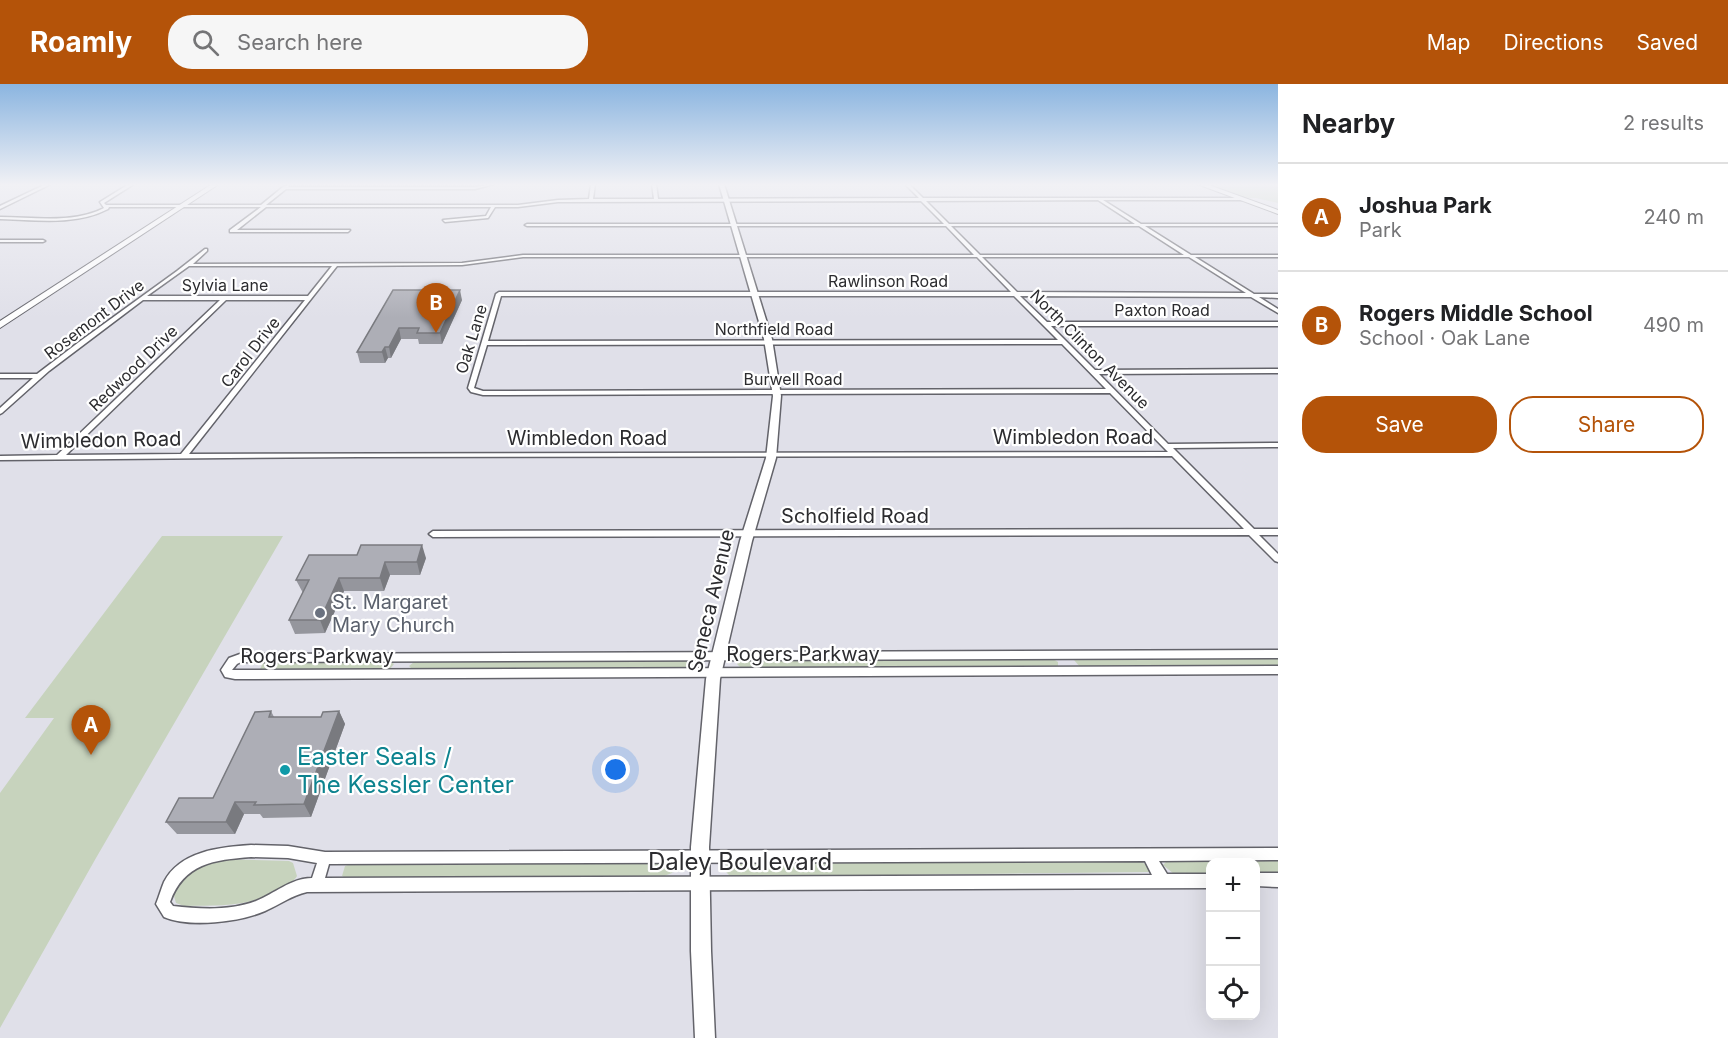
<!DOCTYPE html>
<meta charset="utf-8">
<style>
:root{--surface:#fff;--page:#f6f6f6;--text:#202124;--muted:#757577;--line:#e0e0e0;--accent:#b45309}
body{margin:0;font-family:Inter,sans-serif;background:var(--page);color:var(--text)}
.controls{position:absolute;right:18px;bottom:18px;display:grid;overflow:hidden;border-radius:12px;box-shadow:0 6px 24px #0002}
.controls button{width:54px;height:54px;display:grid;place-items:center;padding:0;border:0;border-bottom:2px solid var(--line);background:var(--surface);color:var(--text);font:30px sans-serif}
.you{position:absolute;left:616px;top:686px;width:21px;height:21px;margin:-15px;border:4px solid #fff;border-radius:50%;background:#1a73e8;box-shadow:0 0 0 9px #1a73e833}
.badge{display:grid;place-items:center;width:39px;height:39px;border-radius:50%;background:var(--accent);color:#fff;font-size:20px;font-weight:700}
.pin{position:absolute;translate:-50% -50px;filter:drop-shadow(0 2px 3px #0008)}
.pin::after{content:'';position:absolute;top:32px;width:21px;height:18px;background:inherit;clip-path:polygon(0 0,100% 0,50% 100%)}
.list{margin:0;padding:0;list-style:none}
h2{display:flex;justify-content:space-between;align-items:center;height:78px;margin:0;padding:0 24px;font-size:26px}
h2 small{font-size:20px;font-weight:400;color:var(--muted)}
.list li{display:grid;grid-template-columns:39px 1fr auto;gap:18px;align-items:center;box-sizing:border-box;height:108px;padding:0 24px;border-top:2px solid var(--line)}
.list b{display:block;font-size:22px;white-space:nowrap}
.list p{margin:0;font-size:20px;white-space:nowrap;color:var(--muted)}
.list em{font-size:20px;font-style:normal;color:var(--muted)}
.actions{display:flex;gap:12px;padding:18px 24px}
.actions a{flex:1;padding:14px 0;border:2px solid var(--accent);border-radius:24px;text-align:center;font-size:21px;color:var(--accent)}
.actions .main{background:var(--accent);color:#fff}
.icon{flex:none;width:33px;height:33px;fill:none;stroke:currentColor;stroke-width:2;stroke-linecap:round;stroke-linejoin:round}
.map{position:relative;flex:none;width:1278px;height:954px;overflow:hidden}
header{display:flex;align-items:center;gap:36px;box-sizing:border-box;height:84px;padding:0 30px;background:var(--accent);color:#fff}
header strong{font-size:28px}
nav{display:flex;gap:33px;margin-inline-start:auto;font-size:21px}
.search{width:420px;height:54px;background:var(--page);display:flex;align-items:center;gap:15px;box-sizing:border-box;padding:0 21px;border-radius:24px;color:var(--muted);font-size:22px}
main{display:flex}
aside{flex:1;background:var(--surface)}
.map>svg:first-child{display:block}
</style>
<header>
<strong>Roamly</strong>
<div class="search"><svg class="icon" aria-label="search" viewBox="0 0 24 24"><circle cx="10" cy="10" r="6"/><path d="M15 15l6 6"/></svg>Search here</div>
<nav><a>Map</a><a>Directions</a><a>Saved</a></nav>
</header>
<main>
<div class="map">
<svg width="1278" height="954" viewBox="0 0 1278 954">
<rect width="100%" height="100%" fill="#e0e0e9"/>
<!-- green -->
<g fill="#c7d3bd">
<path d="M1200,100h78v19l-22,-5h-16z"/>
<path d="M162,452h121l-187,322 -96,170v-235l54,-75h-29z"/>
<path d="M1278,574v8l-198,1 -6,-7z"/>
<path d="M1053,575l5,3v5l-317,1 -4,-4 3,-4z"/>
<path d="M691,576l4,3 -2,5 -281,1 -3,-3 5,-4z"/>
<path d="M267,578h124l3,2 -4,5h-130l3,-6z"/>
<path d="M221,775l68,2 4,2 4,13c-3,6 -9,8 -15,12 -33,20 -60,17 -98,18l-8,-3 -2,-7c9,-22 25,-31 47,-37z"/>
<path d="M1278,776v13l-22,1v-12h-46v12h-36l-11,-9 4,-4z"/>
<path d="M1142,778l9,6v4l-420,5 -7,-7 2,-5 5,-2z"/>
<path d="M665,779l8,3 1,3 -2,4 -8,3 -318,2 -4,-2 3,-10 6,-2z"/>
</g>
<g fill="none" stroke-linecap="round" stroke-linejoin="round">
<!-- minor casing -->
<g stroke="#63636a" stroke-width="3">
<g id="minor">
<path d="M46,100h5l-51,25v-3z"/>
<path d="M129,100h5l-30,19 2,2h155l22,-18 5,-2 1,2h186l19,-3 -19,5h-189l-20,16h252l40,-5 31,-1 2,-15h4l-2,15h61l-2,-15h4l2,15 261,-1 -14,-14h4l14,14h320l-1,2h-139l38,24h137v2h-133l46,29h87v2h-83l59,37h24v4l-19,-1 19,12v4l-27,-16 -231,-1 27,26h231v4h-227l44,44 183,-1v4l-179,1 69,70 110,-1v4l-105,1 81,81h24v6h-19l19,19v8l-3,-1 -26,-26 -816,2 -4,-3 4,-3 811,-2 -72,-73 -814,1 -358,3v-4l57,-1 163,-155h-77l-94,71 -47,42 -2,1v-6l33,-30h-33v-4h37l42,-32 98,-71 28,-22h2v2l-14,13 269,-1 61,-8h451l-28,-29h-419l-2,-1 2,-1h417l-23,-23 -363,1 -40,5h-23l-7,11 -43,4 -2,-2 43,-4 5,-9h-225l-29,23h113l-2,2h-118v-2l31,-23h-152l-1,2c-33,17 -72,11 -108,10v-2c34,0 73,7 104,-9l-4,-6zM1098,116l37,24h-186l-23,-23zM951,142h188l45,29h-204zM523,173h454l34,35h-512l-3,2 -28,94 3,4 12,3 627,-2 58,59 -979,2 148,-188 125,-1zM982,173h207l57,36 -229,-1zM189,182h143l-24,30h-161zM501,212h513l44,44 -570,1zM226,216h79l-124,154 -115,1zM1062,260l44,45 -623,2 -9,-3 13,-43z"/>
<path d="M0,156h43l2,1 -2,1h-43z"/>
<path d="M1278,566v8l-1037,4 -4,2 -5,6 1046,-4v8l-1043,5 -10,-2 -4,-7 8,-12 11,-4z"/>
<path d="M251,761l37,1 37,6 953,-4v12l-119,1 8,13h43v14l-903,4c-15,3 -28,13 -42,19 -25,11 -75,17 -101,6l-8,-13c3,-7 5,-15 8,-22 16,-31 56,-35 87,-37zM251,773l37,1 29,5 -5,15c-21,0 -38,16 -56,23 -26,10 -56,8 -83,5l-3,-4c14,-39 44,-42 81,-45zM1145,777l7,14 -827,3 4,-14z"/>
<path d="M1256,789h22v14l-22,-1z"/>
</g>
</g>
<!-- tertiary casing -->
<g stroke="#63636a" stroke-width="3">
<path id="tertiary" d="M719,100h5l48,155 9,57 -5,62 -24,83 -32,138 -11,168 2,104 4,87h-20l-4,-87v-104l15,-168 34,-138 26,-83 7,-62 -9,-57z"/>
</g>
<!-- secondary casing -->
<g stroke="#63636a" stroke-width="2">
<g id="secondary">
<path d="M212,100h7l-219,144v-7z"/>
<path d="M1197,100h9l72,26v4z"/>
</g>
</g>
<!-- minor -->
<use href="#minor" fill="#fff" fill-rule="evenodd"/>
<!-- tertiary -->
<use href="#tertiary" fill="#fff" fill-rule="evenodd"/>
<!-- secondary -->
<use href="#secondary" fill="#fff" fill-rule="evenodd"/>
</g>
<!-- wall -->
<g fill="#95969d">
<path d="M393,206l69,10 -20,44h-23l-1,-5h-17l-10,19h-3l-3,5h-25l-3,-11z"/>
<path d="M309,471l117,3 -6,17h-30l-6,16h-40l-19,42 -30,1 -6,-14 14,-27 -7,-13z"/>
<path d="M271,627l3,6h47l18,-6 6,13 -34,93 -48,1 -3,-4h-16l-9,20h-58l-11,-12 47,-24z"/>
</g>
<!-- shaded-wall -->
<g fill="#797a7f">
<path d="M460,206l2,10 -20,44 -2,-11z"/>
<path d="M399,244l2,11 -10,19 -2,-11z"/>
<path d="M385,263l3,11 -3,5 -3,-11z"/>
<path d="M422,461l4,13 -6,17 -3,-13z"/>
<path d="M385,478l5,13 -6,16 -4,-13z"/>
<path d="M339,494l5,13 -19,42 -5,-13z"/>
<path d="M339,627l6,13 -34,93 -7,-13z"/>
<path d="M235,718l9,12 -9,20 -9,-12z"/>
</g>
<!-- building -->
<g fill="#adaeb6" stroke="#797a7f" stroke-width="1.5">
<path d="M393,206h67l-20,43h-23l2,-5h-20l-10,19h-4l-3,5h-25z"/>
<path d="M361,461h61l-5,17h-32l-5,16h-41l-19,42h-31l20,-40h-13l13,-25h48z"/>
<path d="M271,627l-2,6h52l2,-5 16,-1 -35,93 -50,1 2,-3h-21l-9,20h-60l13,-24h34l42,-86z"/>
</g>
<!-- sky -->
<linearGradient id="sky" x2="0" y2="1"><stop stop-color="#8bb5e0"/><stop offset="0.43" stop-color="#f1f1f5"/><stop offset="1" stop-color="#f1f1f5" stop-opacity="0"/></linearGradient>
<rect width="1278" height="234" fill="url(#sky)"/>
<!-- markers -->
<circle fill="#6b7280" stroke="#fff" stroke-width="2" cx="320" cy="529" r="6"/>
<circle fill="#0f9aa8" stroke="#fff" stroke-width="2" cx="285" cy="686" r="6"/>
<g text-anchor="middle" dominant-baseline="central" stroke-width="4.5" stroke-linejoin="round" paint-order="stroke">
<!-- far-street labels -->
<g font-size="16" fill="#2c2c2f" stroke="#fff">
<text x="888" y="197">Rawlinson Road</text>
<text x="225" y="201">Sylvia Lane</text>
<text x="1162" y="226">Paxton Road</text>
<text transform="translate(94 235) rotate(-37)">Rosemont Drive</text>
<text x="774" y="245">Northfield Road</text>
<text transform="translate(471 255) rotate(-73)">Oak Lane</text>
<text transform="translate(1090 265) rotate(45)">North Clinton Avenue</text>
<text transform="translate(250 268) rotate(-52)">Carol Drive</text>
<text transform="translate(133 284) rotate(-44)">Redwood Drive</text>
<text x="793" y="295">Burwell Road</text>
</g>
<!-- street labels -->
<g font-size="20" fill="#2c2c2f" stroke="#fff">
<text x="1073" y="353">Wimbledon Road</text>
<text x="587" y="354">Wimbledon Road</text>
<text transform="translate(101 356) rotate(-1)">Wimbledon Road</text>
<text x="855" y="432">Scholfield Road</text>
<text transform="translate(711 517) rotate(-77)">Seneca Avenue</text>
<text x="803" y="570">Rogers Parkway</text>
<text x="317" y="572">Rogers Parkway</text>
</g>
<!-- worship labels -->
<g font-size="20" fill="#5b616d" stroke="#fff" text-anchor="start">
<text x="332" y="518">St. Margaret<tspan x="332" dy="23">Mary Church</tspan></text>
</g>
<!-- near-culture labels -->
<g font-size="24" fill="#0d838f" stroke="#fff" text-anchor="start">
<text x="297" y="672">Easter Seals /<tspan x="297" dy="28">The Kessler Center</tspan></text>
</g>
<!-- near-street labels -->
<g font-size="24" fill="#2c2c2f" stroke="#fff">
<text x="740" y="777">Daley Boulevard</text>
</g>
</g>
</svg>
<div class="controls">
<button>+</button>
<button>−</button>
<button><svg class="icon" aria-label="locate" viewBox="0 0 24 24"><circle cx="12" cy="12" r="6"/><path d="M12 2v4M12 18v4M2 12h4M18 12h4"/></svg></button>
</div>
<div class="you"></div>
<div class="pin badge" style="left:91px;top:671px">A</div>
<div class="pin badge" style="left:436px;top:249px">B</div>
</div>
<aside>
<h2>Nearby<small>2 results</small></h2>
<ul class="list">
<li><span class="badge">A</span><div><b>Joshua Park</b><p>Park</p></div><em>240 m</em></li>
<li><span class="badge">B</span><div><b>Rogers Middle School</b><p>School · Oak Lane</p></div><em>490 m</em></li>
</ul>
<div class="actions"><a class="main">Save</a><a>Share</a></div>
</aside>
</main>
